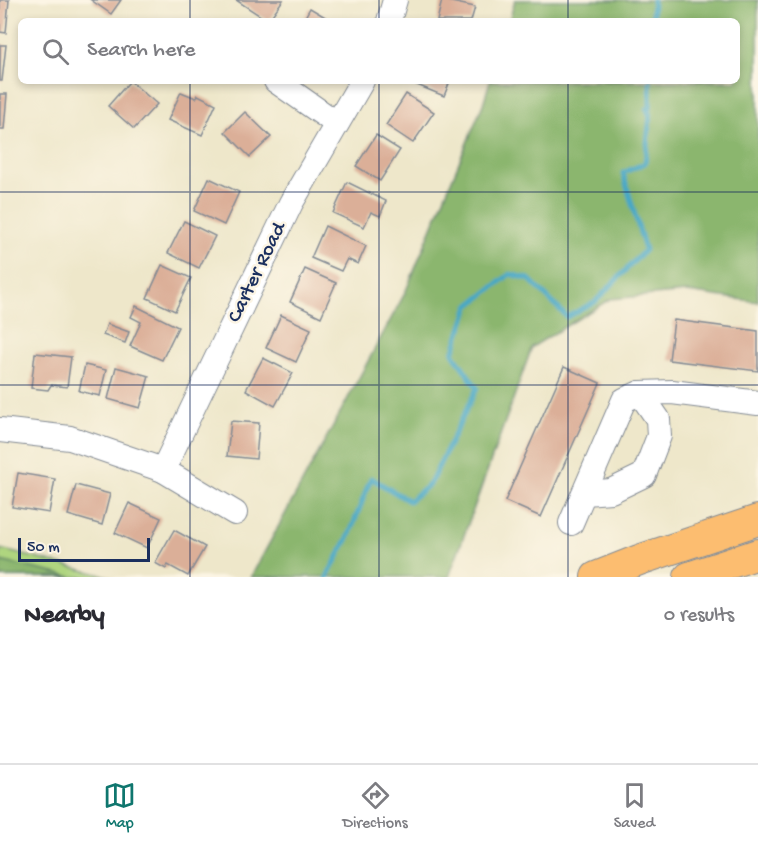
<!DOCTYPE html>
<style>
:root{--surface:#fff;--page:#f7f7f7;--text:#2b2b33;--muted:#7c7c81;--line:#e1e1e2;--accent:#0f766e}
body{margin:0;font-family:"Gochi Hand",sans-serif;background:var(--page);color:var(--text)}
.scale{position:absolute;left:18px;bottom:15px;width:132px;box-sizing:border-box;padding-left:6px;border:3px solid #1b2f5e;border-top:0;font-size:16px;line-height:21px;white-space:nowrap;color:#1b2f5e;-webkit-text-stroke:4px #fcf5e5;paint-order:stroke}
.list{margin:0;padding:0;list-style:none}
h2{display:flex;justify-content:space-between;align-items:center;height:78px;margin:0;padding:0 24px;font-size:26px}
h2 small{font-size:20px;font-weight:400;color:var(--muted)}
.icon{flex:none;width:33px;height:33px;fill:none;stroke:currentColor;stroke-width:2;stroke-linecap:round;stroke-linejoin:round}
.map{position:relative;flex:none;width:758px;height:577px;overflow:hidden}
.search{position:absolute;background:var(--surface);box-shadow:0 3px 9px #0003;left:18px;right:18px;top:18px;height:66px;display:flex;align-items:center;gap:15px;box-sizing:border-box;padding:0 21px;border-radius:9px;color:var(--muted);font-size:22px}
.sheet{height:186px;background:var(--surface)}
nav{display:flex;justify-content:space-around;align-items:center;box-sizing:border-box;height:84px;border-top:2px solid var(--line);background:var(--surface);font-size:16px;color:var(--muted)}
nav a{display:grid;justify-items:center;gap:3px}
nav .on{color:var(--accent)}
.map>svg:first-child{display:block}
</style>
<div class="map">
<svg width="758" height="577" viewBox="0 0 758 577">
<rect width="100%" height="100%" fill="#fcf5e5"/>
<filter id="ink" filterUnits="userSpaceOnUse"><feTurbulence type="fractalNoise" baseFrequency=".0167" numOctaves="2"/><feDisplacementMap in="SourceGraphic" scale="12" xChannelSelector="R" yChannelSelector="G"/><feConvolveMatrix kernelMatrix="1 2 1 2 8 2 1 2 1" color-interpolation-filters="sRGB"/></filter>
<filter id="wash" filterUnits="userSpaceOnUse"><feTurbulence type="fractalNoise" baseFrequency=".008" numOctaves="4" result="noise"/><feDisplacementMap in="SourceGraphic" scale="24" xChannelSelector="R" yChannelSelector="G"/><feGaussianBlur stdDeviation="1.35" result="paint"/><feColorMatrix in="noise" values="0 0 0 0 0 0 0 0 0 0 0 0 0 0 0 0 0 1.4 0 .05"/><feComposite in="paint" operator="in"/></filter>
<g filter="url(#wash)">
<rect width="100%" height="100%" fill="#eee7ca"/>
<!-- green -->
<path fill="#afd57f" stroke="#65826e" stroke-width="1.5" d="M0,549l110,28h-110z"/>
<!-- forest -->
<g fill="#8bb66e" stroke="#537266" stroke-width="1.5">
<path d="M515,0h243v302l-71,-10 -77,7 -78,48 -83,230h-198l154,-284 78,-189 7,-23h247v-60h-228z"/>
<path d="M0,561l72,16h-72z"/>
</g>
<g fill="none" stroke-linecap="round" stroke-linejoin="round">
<!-- stream -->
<g stroke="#46a7c6" stroke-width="5">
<path d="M652,21l1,-21"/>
<path d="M327,577l22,-41 22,-58 38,23 21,-17 47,-96 -24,-35 16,-47 41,-32 19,5 38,38 28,-15 50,-52 -22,-77 22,-10 5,-47 -3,-7 3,-1v-27"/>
</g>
</g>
<g id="blocks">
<!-- building -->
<g fill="#dbaf98">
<path d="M0,0h9l-3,33 -6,-1z"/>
<path d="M91,0h30l-10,14z"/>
<path d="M236,0h47l-15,21z"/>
<path d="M442,0l33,7 -4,14h-34z"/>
<path d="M310,8l22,13h-29z"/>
<path d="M0,45h6l-4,36h-2z"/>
<path d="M130,81l27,23 -23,25 -26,-23z"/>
<path d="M412,81h38l-6,15 -32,-13z"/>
<path d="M181,92l15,6 2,-3 18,9 -14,31 -34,-15z"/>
<path d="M0,94h7l-3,35h-4z"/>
<path d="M406,94l28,18 -21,31 -27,-18z"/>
<path d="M245,112l26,25 -21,20 -25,-25z"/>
<path d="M376,135l24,15 -20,31 -24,-15z"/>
<path d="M209,178l30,14 -15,33 -30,-14z"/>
<path d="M347,182l39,19 -6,15 -9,-4 -7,15 -31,-14z"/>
<path d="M184,221l31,15 -16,32 -31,-15z"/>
<path d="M325,226l41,20 -8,18 -11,-5 -6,12 -30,-13z"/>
<path d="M162,265l29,13 -16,33 -28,-13z"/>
<path d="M305,269l31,14 -15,34 -31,-15z"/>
<path d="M136,306l42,21 -16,33 -32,-14 11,-24 -10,-5z"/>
<path d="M281,315l30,14 -15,33 -30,-14z"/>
<path d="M674,320l84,11v40l-89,-11z"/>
<path d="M107,324l22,8 -4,11 -22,-8z"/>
<path d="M35,353l36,4 -4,30 -16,-2 -3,5 -17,-2z"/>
<path d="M263,358l30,15 -18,33 -29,-16z"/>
<path d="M85,365l21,5 -6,26 -21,-5z"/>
<path d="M116,367l33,9 -9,32 -32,-9z"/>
<path d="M564,367l36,16 -59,134 -36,-16z"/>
<path d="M231,421l28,2 -3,36 -29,-3z"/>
<path d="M18,473l37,6 -6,34 -37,-6z"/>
<path d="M76,485l34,9 -8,31 -34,-10z"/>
<path d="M129,503l32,15 -14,30 -32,-15z"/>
<path d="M174,530l31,17 -17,29 -20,-11 -2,4 -11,-6z"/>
</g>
</g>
</g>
<g filter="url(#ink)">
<use href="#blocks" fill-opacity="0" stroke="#848b94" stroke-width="1.5"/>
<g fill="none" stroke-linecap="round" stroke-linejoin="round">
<!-- minor casing -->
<g stroke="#848b94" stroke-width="26">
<g id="minor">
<path d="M389,21l6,-21"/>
<path d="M276,81l60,42"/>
<path d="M0,430l70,8 93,32 72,43"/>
<path d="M163,470l128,-267 71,-122"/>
<path d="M585,493l26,-2 33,-16 15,-39 -1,-17 -18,-26"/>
<path d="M571,523l53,-123 16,-7 32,-1 86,11"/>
</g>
</g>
<!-- major casing -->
<g stroke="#848b94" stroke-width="32">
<g id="major">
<path d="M596,577l43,-17 119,-40"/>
<path d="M689,577l69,-23"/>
</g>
</g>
<!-- minor -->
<use href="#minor" stroke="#fff" stroke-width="24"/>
<!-- major -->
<use href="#major" stroke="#fcbd6f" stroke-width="30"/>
</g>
</g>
<!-- grid -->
<path fill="none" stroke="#1b2f5e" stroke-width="1.5" stroke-opacity="0.55" d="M190,0v21M379,0v21M568,0v21M190,81v496M379,81v496M568,81v496M0,192h758M0,385h758"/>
<g text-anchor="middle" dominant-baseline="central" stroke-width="5" stroke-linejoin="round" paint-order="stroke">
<!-- street labels -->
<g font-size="21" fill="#1b2f5e" stroke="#fcf5e5">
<text transform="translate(258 273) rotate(-64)">Carter Road</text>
</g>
</g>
</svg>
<div class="scale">50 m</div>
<div class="search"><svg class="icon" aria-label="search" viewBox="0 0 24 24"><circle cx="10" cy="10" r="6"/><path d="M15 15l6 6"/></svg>Search here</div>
</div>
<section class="sheet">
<h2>Nearby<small>0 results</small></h2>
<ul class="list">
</ul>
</section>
<nav>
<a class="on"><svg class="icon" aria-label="map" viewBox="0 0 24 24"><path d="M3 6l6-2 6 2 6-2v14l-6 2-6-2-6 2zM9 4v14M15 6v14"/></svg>Map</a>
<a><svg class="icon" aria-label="directions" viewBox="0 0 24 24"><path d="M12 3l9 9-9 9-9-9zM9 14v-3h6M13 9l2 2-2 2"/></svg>Directions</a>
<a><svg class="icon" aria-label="saved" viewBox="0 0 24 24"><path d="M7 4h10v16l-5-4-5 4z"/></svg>Saved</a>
</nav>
